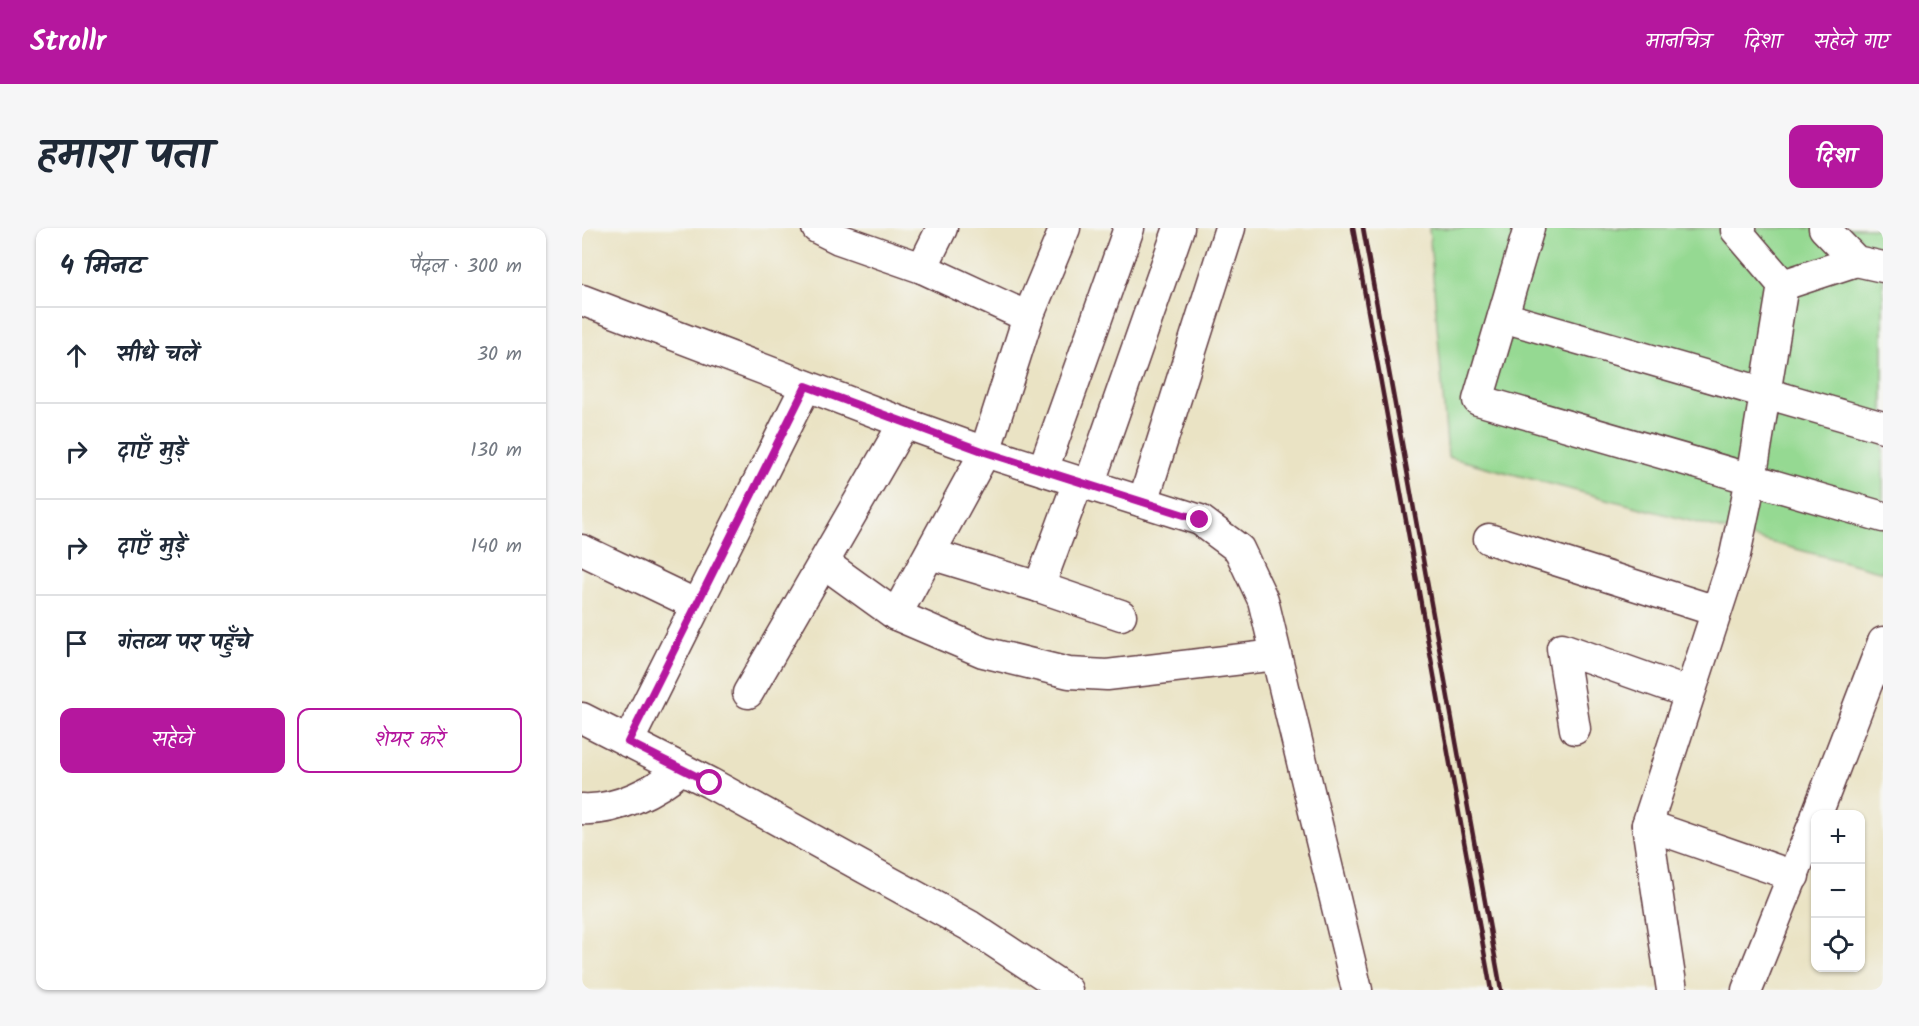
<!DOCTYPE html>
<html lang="hi">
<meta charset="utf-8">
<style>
:root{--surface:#fff;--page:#f6f6f7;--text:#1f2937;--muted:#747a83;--line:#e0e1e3;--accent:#b5179e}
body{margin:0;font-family:Kalam,"Playpen Sans Deva",sans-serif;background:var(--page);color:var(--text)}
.controls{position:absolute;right:18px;bottom:18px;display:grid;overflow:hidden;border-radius:12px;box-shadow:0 2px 4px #0004}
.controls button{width:54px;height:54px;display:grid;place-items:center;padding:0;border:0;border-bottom:2px solid var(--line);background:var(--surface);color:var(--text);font:30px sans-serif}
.stop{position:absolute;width:18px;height:18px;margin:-14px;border:4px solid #b5179e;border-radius:50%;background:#fff}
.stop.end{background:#b5179e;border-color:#fff;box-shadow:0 2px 6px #0008}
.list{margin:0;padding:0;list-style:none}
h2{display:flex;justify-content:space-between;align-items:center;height:78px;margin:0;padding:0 24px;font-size:26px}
h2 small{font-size:20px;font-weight:400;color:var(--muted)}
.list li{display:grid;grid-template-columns:39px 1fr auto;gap:18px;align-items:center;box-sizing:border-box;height:96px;padding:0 24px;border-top:2px solid var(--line)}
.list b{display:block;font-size:22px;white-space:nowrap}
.list em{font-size:20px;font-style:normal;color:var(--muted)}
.actions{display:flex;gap:12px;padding:18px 24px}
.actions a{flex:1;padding:14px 0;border:2px solid var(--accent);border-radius:12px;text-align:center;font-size:21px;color:var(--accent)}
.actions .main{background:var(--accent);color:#fff}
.icon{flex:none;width:33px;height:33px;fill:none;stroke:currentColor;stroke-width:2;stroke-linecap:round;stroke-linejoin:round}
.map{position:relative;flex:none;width:1301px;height:762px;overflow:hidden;border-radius:12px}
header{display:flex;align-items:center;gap:36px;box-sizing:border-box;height:84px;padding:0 30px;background:var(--accent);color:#fff}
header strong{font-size:28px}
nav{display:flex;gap:33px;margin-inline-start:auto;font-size:21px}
.intro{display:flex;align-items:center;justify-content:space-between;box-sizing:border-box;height:144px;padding:0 36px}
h1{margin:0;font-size:42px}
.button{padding:15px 27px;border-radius:12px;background:var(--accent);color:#fff;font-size:21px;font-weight:700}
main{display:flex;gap:36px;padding:0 36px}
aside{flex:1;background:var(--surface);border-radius:12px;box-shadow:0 2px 4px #0004}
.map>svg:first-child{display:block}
</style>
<header>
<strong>Strollr</strong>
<nav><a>मानचित्र</a><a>दिशा</a><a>सहेजे गए</a></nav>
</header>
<div class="intro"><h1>हमारा पता</h1><a class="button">दिशा</a></div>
<main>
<aside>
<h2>4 मिनट<small>पैदल · 300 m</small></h2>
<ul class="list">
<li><svg class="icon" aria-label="ahead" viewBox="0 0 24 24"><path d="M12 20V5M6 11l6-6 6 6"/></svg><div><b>सीधे चलें</b></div><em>30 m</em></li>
<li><svg class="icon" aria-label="right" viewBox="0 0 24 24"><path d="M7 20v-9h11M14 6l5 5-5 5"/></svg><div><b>दाएँ मुड़ें</b></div><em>130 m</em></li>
<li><svg class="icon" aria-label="right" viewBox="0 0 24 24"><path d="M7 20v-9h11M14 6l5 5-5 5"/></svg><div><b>दाएँ मुड़ें</b></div><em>140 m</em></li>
<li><svg class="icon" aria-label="arrive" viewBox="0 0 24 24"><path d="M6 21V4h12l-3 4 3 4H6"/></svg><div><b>गंतव्य पर पहुँचे</b></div></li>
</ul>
<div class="actions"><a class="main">सहेजें</a><a>शेयर करें</a></div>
</aside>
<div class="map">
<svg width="1301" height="762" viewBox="0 0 1301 762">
<rect width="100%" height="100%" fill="#f6f6f2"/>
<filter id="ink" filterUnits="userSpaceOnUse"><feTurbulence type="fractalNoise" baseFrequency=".0167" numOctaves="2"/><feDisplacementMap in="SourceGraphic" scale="12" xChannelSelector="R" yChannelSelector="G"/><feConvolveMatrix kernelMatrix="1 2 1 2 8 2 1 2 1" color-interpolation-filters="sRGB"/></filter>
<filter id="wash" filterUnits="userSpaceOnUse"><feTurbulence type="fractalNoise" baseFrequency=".008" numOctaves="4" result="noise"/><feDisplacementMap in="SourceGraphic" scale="24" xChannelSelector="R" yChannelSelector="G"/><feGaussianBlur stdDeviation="1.35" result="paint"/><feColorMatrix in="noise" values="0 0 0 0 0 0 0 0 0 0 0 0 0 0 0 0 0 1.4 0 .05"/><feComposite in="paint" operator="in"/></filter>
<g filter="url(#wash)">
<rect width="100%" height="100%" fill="#eae3c4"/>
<!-- green -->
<path fill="#95d992" stroke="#707c5e" stroke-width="1.5" d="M847,0h454v344l-435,-115z"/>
</g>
<g filter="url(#ink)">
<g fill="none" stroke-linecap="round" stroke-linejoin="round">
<!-- minor casing -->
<g stroke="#623c42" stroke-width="33">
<g id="minor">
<path d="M235,0l22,11 83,29 106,49"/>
<path d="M947,0l-51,172 405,117"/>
<path d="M1242,0l32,33 27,6"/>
<path d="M340,40l20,-40"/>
<path d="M1201,57l73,-24"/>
<path d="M0,72l322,123 81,29 215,68 39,29 24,51 94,390"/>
<path d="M921,89l380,110"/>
<path d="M461,242l86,-242"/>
<path d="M507,257l90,-257"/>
<path d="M561,274l87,-274"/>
<path d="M907,311l227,72"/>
<path d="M0,322l115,55"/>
<path d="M348,326l109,33 82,28"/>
<path d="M242,335l72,52 87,37 86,21 38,2 169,-20"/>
<path d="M457,359l39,-105"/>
<path d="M314,387l89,-163 43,-135 37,-89"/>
<path d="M166,465l156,-270"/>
<path d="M0,490l128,65 260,143 97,64"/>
<path d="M993,501l-13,-81 127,45"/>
<path d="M46,514l178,-356"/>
<path d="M0,581c34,2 74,-18 99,-40"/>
<path d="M1235,586l66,-172"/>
<path d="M1065,597l147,51"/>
<path d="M1090,762l-25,-165 88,-270 16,-76 32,-194 -47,-55 5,-2"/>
<path d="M1165,762l69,-172"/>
</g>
</g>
<!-- minor -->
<use href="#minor" stroke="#fff" stroke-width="30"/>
<!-- rail -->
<g stroke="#4a1f2b" stroke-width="4.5">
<path d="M771,0l138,762"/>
<path d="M781,0l138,762"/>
</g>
</g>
</g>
<g fill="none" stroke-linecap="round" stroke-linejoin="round" filter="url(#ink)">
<!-- route -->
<path stroke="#b5179e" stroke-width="8" d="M128,555l-82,-41 178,-356 179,66 215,68"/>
</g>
</svg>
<div class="controls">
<button>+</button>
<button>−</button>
<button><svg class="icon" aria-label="locate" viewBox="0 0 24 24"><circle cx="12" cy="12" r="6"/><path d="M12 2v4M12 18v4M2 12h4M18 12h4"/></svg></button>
</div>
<div class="stop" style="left:128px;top:555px"></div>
<div class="stop end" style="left:618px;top:292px"></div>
</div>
</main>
